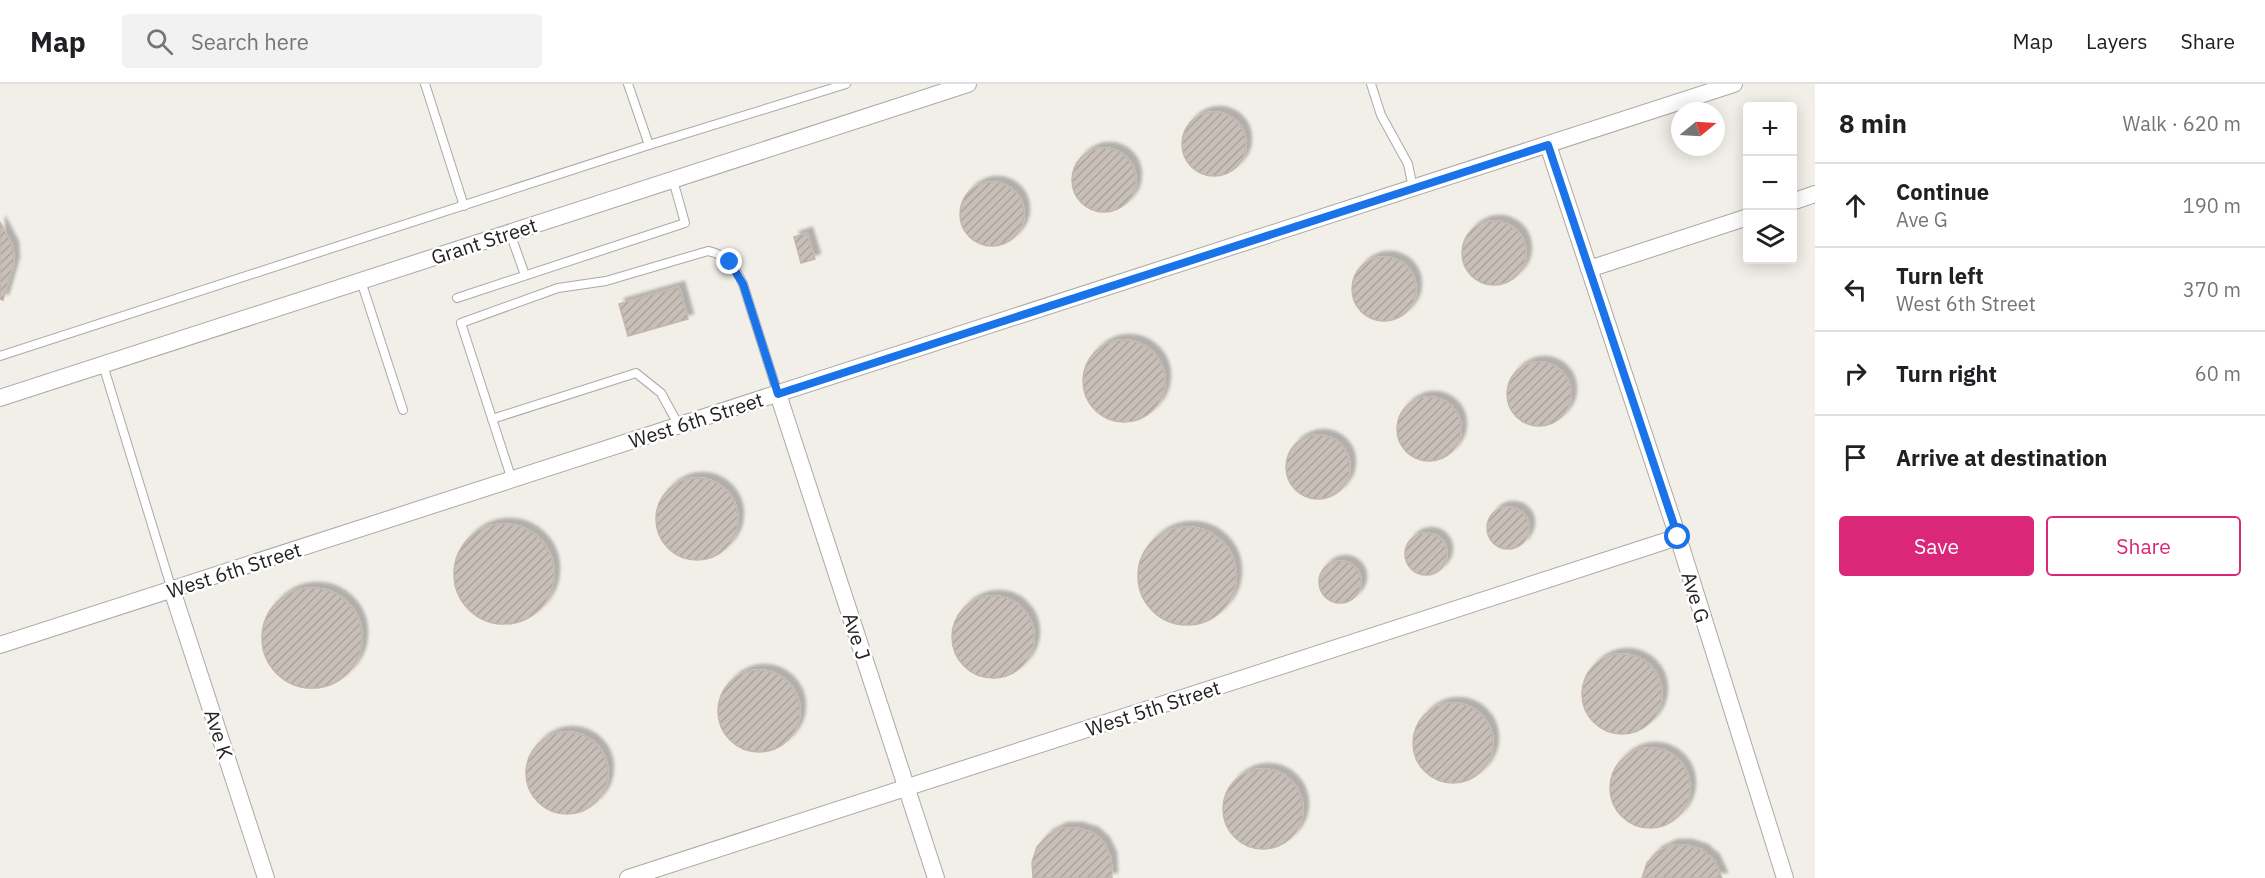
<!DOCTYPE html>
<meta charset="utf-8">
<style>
:root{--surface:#fff;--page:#f2f2f2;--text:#202124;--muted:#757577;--line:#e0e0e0;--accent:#db2777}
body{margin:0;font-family:"IBM Plex Sans",sans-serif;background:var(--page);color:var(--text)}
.controls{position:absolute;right:18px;top:18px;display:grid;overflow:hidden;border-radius:6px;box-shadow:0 3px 15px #0003}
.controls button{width:54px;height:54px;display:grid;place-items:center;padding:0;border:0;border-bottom:2px solid var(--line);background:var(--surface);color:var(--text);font:30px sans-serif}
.compass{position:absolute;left:1671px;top:18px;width:54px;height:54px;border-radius:50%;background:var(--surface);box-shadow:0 3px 15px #0003;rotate:72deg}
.stop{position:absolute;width:18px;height:18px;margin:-14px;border:4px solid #1a73e8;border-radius:50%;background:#fff}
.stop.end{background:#1a73e8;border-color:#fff;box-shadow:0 2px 6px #0008}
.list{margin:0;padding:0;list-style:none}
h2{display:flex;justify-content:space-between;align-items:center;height:78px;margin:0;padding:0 24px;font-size:26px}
h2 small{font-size:20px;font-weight:400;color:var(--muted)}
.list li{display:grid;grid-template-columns:39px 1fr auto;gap:18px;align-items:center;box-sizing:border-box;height:84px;padding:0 24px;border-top:2px solid var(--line)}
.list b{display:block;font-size:22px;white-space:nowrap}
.list p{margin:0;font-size:20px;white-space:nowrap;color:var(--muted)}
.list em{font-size:20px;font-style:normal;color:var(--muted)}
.actions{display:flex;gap:12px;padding:18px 24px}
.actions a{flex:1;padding:14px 0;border:2px solid var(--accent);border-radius:6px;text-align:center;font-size:21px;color:var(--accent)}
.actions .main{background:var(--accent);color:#fff}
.icon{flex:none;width:33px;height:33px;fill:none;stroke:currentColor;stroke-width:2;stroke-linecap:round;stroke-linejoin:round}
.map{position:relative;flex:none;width:1815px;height:794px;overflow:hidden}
header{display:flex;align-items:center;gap:36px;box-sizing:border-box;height:84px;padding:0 30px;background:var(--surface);border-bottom:2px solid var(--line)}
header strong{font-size:28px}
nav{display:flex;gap:33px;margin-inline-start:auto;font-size:21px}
.search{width:420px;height:54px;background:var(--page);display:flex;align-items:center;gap:15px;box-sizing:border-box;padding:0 21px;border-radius:6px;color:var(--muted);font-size:22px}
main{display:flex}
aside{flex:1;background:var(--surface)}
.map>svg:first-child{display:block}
</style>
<header>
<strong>Map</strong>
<div class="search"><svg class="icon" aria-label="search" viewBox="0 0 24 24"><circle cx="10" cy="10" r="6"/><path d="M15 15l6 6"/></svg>Search here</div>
<nav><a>Map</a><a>Layers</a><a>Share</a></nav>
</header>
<main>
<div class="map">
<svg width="1815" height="794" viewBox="0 0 1815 794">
<defs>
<pattern id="building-hatch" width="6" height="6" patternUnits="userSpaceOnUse" patternTransform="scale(1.5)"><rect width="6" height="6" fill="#c7bfb8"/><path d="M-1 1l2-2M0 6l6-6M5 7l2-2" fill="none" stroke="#aba49e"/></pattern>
<filter id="shadow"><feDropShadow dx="5.5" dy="-5.5" stdDeviation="1.5" flood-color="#0004"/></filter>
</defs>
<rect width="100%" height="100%" fill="#f2efe9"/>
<!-- building -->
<g fill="url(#building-hatch)" stroke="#c4b6ab" stroke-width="1.5" filter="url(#shadow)">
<circle cx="1214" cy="60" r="32"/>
<circle cx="1104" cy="96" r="32"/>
<circle cx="992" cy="130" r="32"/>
<circle cx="1494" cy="169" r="32"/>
<path d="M0,138l13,25 1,16 -11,37 -3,-1z"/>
<path d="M807,149l8,26 -14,4 -7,-26z"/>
<circle cx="1384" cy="205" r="32"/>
<path d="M679,203l9,32 -60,17 -9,-32z"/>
<circle cx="1124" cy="297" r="41"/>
<circle cx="1539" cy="310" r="32"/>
<circle cx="1429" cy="345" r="32"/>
<circle cx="1318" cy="383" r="32"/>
<circle cx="697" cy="435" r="41"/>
<circle cx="1508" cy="444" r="21"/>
<circle cx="504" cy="490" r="50"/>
<circle cx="1187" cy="492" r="49"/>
<circle cx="1426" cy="470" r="21"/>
<circle cx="1340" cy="498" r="21"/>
<circle cx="312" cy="554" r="50"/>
<circle cx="993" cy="553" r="41"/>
<circle cx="1622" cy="610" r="40"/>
<circle cx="759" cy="627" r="41"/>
<circle cx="1453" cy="659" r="40"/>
<circle cx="567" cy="689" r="41"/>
<circle cx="1650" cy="704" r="40"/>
<circle cx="1263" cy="725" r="40"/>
<path d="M1062,744h15l16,5 11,10 7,15 1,20h-79l-1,-16 5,-15 11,-12z"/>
<path d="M1672,761h15l15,5 12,10 8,18h-80l5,-15 10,-11z"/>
</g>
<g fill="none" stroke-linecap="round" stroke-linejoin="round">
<!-- service casing -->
<g stroke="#a9a9a9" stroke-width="10">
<g id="service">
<path d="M425,0l39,122"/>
<path d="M628,0l21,61"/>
<path d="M1371,0l10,31 27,49 5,24"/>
<path d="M510,149l15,42"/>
<path d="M361,197l42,129"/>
<path d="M457,214l228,-75 -12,-43"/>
<path d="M0,272l649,-211 197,-61"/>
<path d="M103,281l69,225"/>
<path d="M492,335l144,-46 25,20 18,33"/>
<path d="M512,396l-51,-157 97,-35 48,-7 102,-30c19,4 27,16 35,33l35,110"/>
</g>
</g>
<!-- minor casing -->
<g stroke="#a9a9a9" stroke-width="18">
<g id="minor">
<path d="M1548,61l130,392 107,341"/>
<path d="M1792,118l23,-8"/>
<path d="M1589,185l159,-52"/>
<path d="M778,310l158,484"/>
<path d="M0,314l968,-314"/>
<path d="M172,506l94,288"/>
<path d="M0,561l1734,-561"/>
<path d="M628,794l1050,-341"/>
</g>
</g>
<!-- service -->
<use href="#service" stroke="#fff" stroke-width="8"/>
<!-- minor -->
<use href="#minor" stroke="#fff" stroke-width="16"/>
</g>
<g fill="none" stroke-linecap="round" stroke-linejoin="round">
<!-- route -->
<path stroke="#1a73e8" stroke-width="8" d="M730,178l13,22 35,110 770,-249 130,392"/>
</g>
<g text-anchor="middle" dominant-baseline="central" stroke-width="5" stroke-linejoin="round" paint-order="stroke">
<!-- street labels -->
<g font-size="20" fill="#222" stroke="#fff">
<text transform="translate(484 157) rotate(-18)">Grant Street</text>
<text transform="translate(696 336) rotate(-18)">West 6th Street</text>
<text transform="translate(234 486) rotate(-18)">West 6th Street</text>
<text transform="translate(1696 513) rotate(73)">Ave G</text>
<text transform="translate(857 552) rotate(72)">Ave J</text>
<text transform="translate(1153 624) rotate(-18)">West 5th Street</text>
<text transform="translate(219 650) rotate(72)">Ave K</text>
</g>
</g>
</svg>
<div class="controls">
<button>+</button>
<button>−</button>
<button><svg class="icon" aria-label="layers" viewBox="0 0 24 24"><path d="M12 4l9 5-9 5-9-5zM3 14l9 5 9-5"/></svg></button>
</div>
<svg class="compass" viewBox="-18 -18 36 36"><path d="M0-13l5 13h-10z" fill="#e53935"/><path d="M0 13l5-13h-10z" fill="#757577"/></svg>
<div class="stop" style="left:1678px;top:453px"></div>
<div class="stop end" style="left:730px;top:178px"></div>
</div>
<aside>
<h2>8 min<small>Walk · 620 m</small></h2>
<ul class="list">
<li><svg class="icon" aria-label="ahead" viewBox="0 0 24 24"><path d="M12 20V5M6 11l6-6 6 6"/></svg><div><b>Continue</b><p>Ave G</p></div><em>190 m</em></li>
<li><svg class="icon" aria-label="left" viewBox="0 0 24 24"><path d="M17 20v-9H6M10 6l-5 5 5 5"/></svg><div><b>Turn left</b><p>West 6th Street</p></div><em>370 m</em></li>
<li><svg class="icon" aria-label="right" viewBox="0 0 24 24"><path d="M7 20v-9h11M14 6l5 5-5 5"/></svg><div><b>Turn right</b></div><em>60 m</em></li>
<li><svg class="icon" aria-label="arrive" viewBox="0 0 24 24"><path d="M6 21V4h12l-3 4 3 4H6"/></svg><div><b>Arrive at destination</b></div></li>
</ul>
<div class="actions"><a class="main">Save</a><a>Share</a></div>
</aside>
</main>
